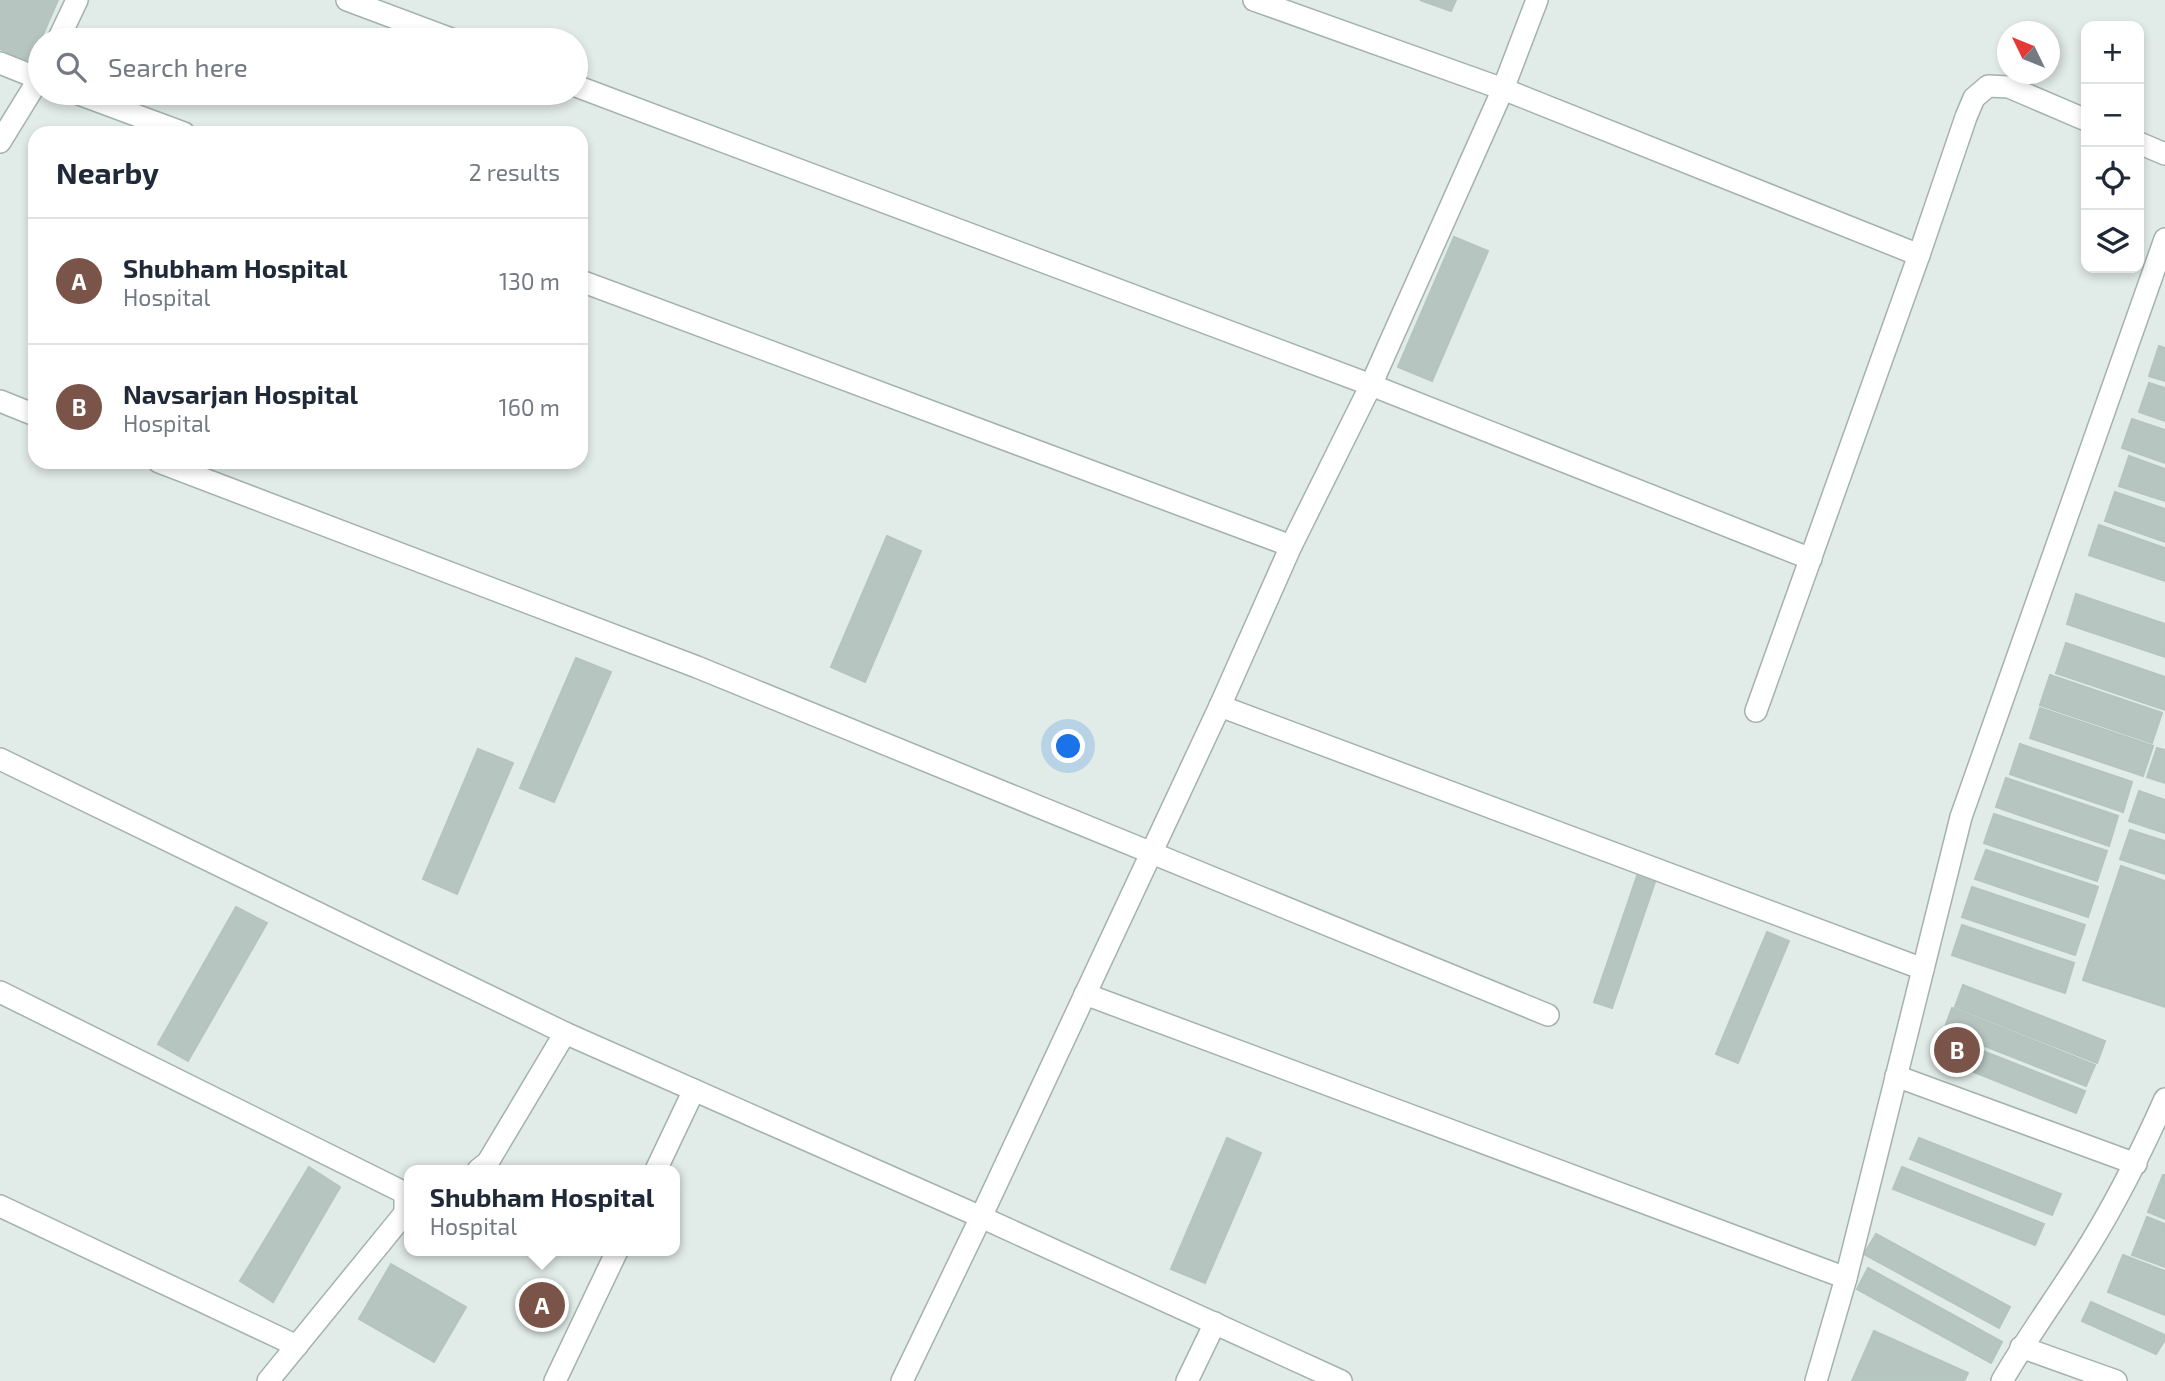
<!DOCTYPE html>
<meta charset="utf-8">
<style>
:root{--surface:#fff;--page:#f2f2f3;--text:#1f2937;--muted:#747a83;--line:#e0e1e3;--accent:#7a5349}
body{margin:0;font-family:"Exo 2",sans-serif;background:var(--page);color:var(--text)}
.controls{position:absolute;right:21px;top:21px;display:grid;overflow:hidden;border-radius:14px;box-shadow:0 4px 10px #0003}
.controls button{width:63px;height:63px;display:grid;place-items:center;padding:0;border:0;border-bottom:2px solid var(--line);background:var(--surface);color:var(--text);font:35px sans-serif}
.compass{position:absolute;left:1997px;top:21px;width:63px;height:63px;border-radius:50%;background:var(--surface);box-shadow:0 4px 10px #0003;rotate:313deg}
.you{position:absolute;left:1069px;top:747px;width:24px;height:24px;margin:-18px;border:5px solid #fff;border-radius:50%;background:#1a73e8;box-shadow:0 0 0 10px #1a73e833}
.badge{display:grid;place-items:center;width:46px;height:46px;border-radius:50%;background:var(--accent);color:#fff;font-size:23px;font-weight:700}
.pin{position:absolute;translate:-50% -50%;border:4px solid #fff;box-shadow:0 2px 7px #0006}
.popup{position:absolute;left:404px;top:1165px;width:276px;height:91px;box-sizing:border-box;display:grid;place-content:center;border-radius:14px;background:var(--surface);filter:drop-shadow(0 2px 5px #0005);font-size:23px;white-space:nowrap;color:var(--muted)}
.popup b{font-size:26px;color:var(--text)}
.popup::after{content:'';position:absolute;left:50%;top:100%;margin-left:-14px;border:14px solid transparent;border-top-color:var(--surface)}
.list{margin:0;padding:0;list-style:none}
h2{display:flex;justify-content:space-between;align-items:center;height:91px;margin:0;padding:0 28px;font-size:30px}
h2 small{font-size:23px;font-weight:400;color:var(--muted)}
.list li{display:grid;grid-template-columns:46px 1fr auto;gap:21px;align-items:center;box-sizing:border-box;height:126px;padding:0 28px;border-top:2px solid var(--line)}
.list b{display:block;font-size:26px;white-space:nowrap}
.list p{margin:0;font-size:23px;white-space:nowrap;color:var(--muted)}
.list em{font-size:23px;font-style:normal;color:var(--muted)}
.icon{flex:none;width:38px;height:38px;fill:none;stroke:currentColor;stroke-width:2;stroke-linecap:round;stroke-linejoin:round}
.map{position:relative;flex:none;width:2165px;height:1381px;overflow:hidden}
.search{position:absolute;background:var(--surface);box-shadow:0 4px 10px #0003;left:28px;top:28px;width:560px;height:77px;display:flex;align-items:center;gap:18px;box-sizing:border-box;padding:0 24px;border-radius:38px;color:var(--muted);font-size:26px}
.panel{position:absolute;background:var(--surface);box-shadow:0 4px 10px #0003;left:28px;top:126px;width:560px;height:343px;border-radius:21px}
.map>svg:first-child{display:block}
</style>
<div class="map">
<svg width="2165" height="1381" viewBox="0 0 2165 1381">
<rect width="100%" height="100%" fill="#e1ebe7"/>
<!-- building -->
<g fill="#b7c5c0" stroke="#b4c4be" stroke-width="2">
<path d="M0,0h58l-27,62 -31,-13z"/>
<path d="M1420,0h36l-5,11z"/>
<path d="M1454,237l34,14 -56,130 -34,-14z"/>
<path d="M2159,346l6,2v33l-16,-5z"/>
<path d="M2149,383l16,5v33l-26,-9z"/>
<path d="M2132,419l33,11v33l-43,-15z"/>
<path d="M2129,456l36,13v32l-46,-15z"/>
<path d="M2115,492l50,17v33l-60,-21z"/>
<path d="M2099,525l66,23v33l-76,-26z"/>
<path d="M887,536l34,15 -56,131 -34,-15z"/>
<path d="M2076,594l89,30v33l-98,-33z"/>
<path d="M2066,643l99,34v33l-109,-37z"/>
<path d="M576,658l35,14 -57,130 -34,-14z"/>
<path d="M2050,675l112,38 -10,30 -112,-38z"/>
<path d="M2040,708l113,38 -10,30 -113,-38z"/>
<path d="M2020,744l112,38 -9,30 -113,-38z"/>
<path d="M2157,748l8,2v33l-18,-6z"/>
<path d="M478,749l35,14 -56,131 -34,-15z"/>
<path d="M2006,778l112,38 -9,30 -113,-39z"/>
<path d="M2139,791l26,9v33l-36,-12z"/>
<path d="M1994,814l113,37 -10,30 -113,-38z"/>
<path d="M2130,830l35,11v33l-45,-15z"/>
<path d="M1986,850l112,37 -10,30 -113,-38z"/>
<path d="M2121,866l44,15v126l-82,-27z"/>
<path d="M1637,876l18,6 -43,126 -18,-6z"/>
<path d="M1972,887l113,38 -10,30 -113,-38z"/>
<path d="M236,907l31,16 -79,138 -30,-17z"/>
<path d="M1962,925l112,38 -9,30 -113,-38z"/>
<path d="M1767,932l22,9 -51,122 -22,-9z"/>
<path d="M1963,985l142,56 -8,22 -142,-56z"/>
<path d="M1952,1008l143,57 -9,21 -142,-56z"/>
<path d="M1942,1035l143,56 -9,22 -142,-57z"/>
<path d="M1227,1138l34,15 -56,130 -34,-14z"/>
<path d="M1919,1138l142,56 -9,21 -142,-56z"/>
<path d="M309,1167l31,20 -67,115 -33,-21z"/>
<path d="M1902,1167l142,57 -9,21 -142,-56z"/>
<path d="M2163,1175h2v44l-17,-7z"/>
<path d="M2147,1217l18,7v43l-33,-12z"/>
<path d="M1876,1234l134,73 -11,21 -135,-74z"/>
<path d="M2123,1255l42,16v44l-57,-23z"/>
<path d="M391,1264l75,43 -32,55 -75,-43z"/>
<path d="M1868,1268l134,74 -11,21 -134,-74z"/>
<path d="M2091,1302l74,33v5l-9,14 -74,-33z"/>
<path d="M1874,1331l94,42 -4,8h-112z"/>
</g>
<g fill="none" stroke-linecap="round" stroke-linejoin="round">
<!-- minor casing -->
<g stroke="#a4b2ae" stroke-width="24">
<g id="minor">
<path d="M347,0l107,40"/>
<path d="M1254,0l249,89 416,166"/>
<path d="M58,40l19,-40"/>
<path d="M0,63l40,16"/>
<path d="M576,86l795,299 440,174"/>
<path d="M76,93l108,40"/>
<path d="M0,142l40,-65"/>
<path d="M2139,143l26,11"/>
<path d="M581,281l710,265"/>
<path d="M0,401l35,14"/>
<path d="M159,462l538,205 851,348"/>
<path d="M1220,706l703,263"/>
<path d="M1756,711l163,-456 47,-138 8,-19 14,-12 21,1 77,33"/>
<path d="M0,759l565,274 416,184 360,164"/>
<path d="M0,992l405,201"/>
<path d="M1085,994l761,284"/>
<path d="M1896,1076l240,88"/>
<path d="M478,1170l10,-8 77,-129"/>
<path d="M656,1170l38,-80"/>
<path d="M0,1206l297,140"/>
<path d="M2021,1347l95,34"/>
<path d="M268,1381l137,-168v-20h4"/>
<path d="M555,1381l62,-130"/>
<path d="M902,1381l79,-164 239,-511 71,-160 80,-161 132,-296 34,-89"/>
<path d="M1187,1381l28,-58"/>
<path d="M1816,1381l30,-103 115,-461 204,-578"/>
<path d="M2002,1381c24,-42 52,-80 78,-121 33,-51 60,-105 85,-161"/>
</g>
</g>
<!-- minor -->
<use href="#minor" stroke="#fff" stroke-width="21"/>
</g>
</svg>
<div class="controls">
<button>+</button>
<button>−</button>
<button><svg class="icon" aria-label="locate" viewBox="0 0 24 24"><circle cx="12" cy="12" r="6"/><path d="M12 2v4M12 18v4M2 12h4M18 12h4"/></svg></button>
<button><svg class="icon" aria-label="layers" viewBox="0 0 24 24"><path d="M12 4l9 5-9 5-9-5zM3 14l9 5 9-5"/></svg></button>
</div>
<svg class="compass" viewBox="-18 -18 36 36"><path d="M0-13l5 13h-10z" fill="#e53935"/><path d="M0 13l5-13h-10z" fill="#747a83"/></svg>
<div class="you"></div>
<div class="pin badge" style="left:542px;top:1305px">A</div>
<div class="popup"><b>Shubham Hospital</b>Hospital</div>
<div class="pin badge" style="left:1957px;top:1050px">B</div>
<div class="search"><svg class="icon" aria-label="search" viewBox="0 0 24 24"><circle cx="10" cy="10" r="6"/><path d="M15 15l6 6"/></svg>Search here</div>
<section class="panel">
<h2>Nearby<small>2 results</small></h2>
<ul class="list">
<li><span class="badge">A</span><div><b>Shubham Hospital</b><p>Hospital</p></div><em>130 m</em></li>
<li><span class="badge">B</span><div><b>Navsarjan Hospital</b><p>Hospital</p></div><em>160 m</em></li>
</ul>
</section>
</div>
